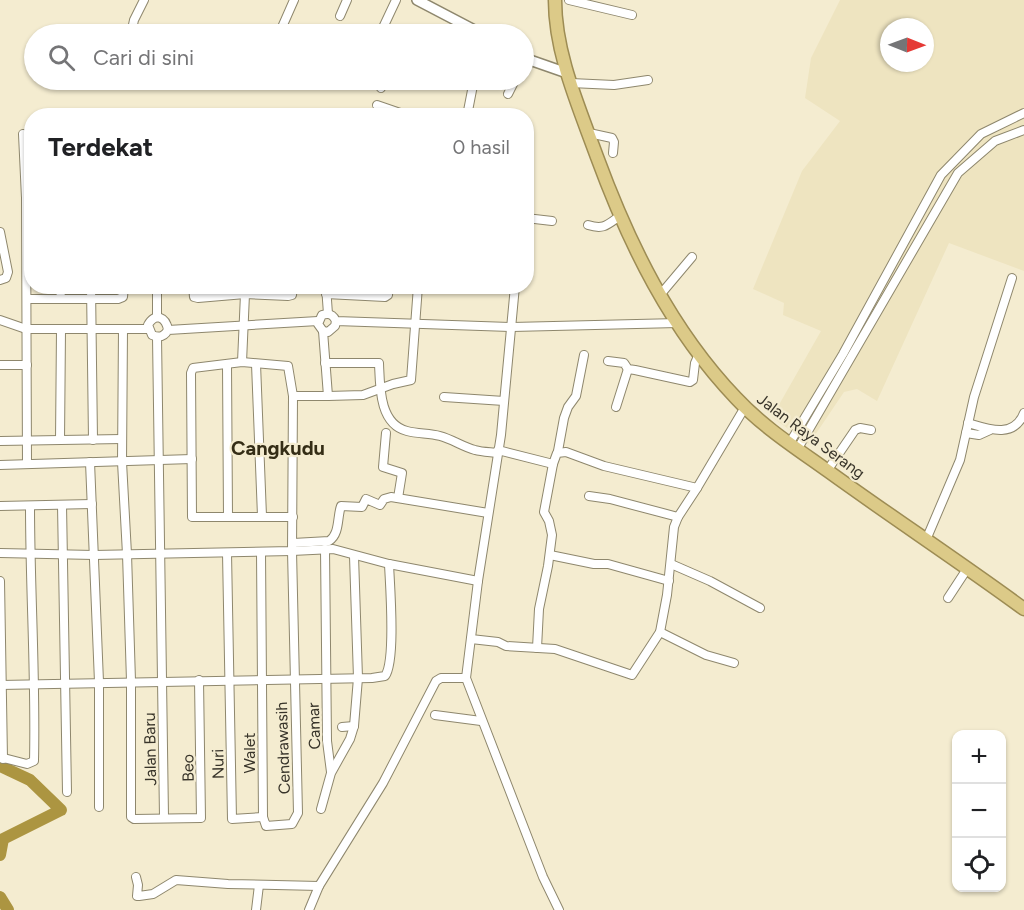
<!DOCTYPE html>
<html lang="id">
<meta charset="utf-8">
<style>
:root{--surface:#fff;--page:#f2f2f2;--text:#202124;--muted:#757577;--line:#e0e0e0}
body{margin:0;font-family:Figtree,sans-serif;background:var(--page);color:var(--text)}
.controls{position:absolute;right:18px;bottom:18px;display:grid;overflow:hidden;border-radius:12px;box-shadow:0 2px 4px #0004}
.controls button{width:54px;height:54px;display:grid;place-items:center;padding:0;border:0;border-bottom:2px solid var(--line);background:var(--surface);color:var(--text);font:30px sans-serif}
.compass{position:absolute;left:880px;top:18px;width:54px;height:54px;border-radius:50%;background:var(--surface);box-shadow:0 2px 4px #0004;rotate:91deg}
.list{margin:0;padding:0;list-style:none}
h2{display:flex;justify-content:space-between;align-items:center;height:78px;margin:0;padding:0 24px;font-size:26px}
h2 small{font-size:20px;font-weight:400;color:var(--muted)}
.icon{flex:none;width:33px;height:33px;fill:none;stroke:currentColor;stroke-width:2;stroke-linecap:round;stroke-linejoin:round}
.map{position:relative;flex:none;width:1024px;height:910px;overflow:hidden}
.search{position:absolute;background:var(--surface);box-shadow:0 2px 4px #0004;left:24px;top:24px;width:510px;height:66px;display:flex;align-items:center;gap:15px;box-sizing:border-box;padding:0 21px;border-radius:33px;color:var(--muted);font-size:22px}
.panel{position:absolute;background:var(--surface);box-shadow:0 2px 4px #0004;left:24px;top:108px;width:510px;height:186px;border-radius:24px}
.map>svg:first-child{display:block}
</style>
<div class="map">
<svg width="1024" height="910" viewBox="0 0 1024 910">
<rect width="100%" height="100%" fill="#f4ecd0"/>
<!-- built -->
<path fill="#eee4c0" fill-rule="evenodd" d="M840,0h184v271l-75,-28 -72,158 -20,-12 -13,3 -35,52 -37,-27 49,-86 -38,-16 1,-12 -31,-14 49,-118 38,-50 -35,-23 6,-40zM889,27h36v36h-36z"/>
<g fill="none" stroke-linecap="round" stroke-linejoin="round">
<!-- river -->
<g stroke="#ac9541" stroke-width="12">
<path d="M0,766l30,14 31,30 -58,29 -3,16"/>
<path d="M0,897l8,13"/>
</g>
<!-- minor casing -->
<g stroke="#8e876d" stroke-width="10">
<g id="minor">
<path d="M569,0l63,15"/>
<path d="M340,16l7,-16"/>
<path d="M131,34l3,-14 10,-20"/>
<path d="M279,34l15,-34"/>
<path d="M380,34l16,-34"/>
<path d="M375,80l6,8"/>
<path d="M571,83l43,2 34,-5"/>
<path d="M508,94l7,-14"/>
<path d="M377,105l32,11"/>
<path d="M467,116l7,-36"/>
<path d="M589,133l23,5 2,4 -1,11"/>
<path d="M23,134l3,64 1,266"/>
<path d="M526,218l26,3"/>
<path d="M588,225c16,5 19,0 33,-10"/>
<path d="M0,232l8,40 -2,6 -6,2"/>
<path d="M60,286l1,13"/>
<path d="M91,286l2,154"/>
<path d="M193,286l1,11 4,1 47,-4 43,2 4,-1 1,-9"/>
<path d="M326,286l2,28"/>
<path d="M515,286l-14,149 -23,146 -12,97 77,199 16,33"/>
<path d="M326,294l59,3 3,-2 1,-9"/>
<path d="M660,295l32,-38"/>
<path d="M27,299h91l5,-2 1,-11"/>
<path d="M157,317v-31"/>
<path d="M0,320l26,9h122"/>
<path d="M336,321l-1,5 -7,6 -5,-1 -5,-7 4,-9c7,-2 11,-1 14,6l176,6 166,-4"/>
<path d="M123,329l-1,133 5,92 4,127v136l3,2 67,-1 -2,-138"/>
<path d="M168,330c-2,-13 -13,-18 -20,-5l4,10c7,3 12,2 16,-5l150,-9"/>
<path d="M157,337l7,480"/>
<path d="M608,361l16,2 4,6 7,1 55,12 3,-2 2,-17 4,-9"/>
<path d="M242,362l3,-68"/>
<path d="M325,363h54c1,23 0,61 28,68 11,3 22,2 33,5 12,3 23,11 35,14 7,2 15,2 23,3"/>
<path d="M256,364l6,152"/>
<path d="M0,365h27"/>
<path d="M227,365l1,152"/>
<path d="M328,396l35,-1 30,-11 18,-4 7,-94"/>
<path d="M444,397l60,4"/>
<path d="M616,407l12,-38"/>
<path d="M968,423c20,6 46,16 56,-10"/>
<path d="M386,433l-3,34 19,6 -4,25"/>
<path d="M966,433l13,2 11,-5"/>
<path d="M60,440l1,-110"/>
<path d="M0,441l122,-2"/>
<path d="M789,444l54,-90 98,-179 40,-41 43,-21"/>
<path d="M498,450l55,14"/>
<path d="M797,450l161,-277 37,-32 29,-11"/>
<path d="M558,451l6,-33 4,-11 8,-11 8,-41"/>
<path d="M90,462l9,220v125"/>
<path d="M0,465l192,-6"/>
<path d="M827,471l28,-41 5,-2 11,2"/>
<path d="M589,496l21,3 68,18"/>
<path d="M62,505l5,287"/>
<path d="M0,506l92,-2"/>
<path d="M293,517h-101l-1,-144 2,-5 49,-6 46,4 5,30"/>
<path d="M926,540l34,-80 14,-63 38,-119"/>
<path d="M293,543l36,-2c11,-7 8,-24 12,-35l21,1 4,-8 14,6 4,-6 7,-2 97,16"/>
<path d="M325,549l2,192 4,31"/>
<path d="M261,552l2,265 3,9 26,-2 6,-11 -6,-262 1,-155h35l-5,-65"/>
<path d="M0,553l94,2 198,-4 41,-2 56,15 89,17"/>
<path d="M227,553l5,266 31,-2"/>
<path d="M550,555l44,9h14l61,17"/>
<path d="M671,564l39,17 50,27"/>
<path d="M0,581l3,178"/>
<path d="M948,598l19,-29"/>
<path d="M660,632l46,23 28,8"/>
<path d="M471,639l27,3 8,4 49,3 77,26 28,-43 7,-37 7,-68 4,-10 19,-29"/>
<path d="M537,648l2,-39 9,-43 4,-31 -3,-14 -5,-9 9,-48 4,-11 9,-1 38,14 93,22 48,-81"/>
<path d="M0,685l372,-7 13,-2c11,-15 5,-89 4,-112"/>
<path d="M435,715l46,6"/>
<path d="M342,727l12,-1"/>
<path d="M0,757l27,7 7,-3c2,-85 -4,-170 -4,-255"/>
<path d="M321,809l10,-36 19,-34 4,-13 4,-48 -4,-122"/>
<path d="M136,877l2,8 -1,11h2l14,-2 23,-14 52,4 91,2 64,-103 53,-102 5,-3h25"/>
<path d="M256,910l3,-25"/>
<path d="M309,910l10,-24"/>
</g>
</g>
<!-- tertiary casing -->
<g stroke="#8e876d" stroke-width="12">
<g id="tertiary">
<path d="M417,0l65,34"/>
<path d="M524,58l43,15"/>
</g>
</g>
<!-- trunk casing -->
<g stroke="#9d8c54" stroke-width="15">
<path id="trunk" d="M555,0c0,54 24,107 42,157 32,87 74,173 139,241 27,29 60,50 92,73 65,47 132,91 196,138"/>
</g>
<!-- minor -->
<use href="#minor" stroke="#fff" stroke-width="8"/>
<!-- tertiary -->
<use href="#tertiary" stroke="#fff" stroke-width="9"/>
<!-- trunk -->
<use href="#trunk" stroke="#dcca88" stroke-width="12"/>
</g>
<g text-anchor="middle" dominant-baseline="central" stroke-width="4.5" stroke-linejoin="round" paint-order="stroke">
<!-- street labels -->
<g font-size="16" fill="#38342a" stroke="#f4ecd0">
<text transform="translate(811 436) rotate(37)">Jalan Raya Serang</text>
<text transform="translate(314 726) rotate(-92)">Camar</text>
<text transform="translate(283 748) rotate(-92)">Cendrawasih</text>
<text transform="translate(150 749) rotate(-91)">Jalan Baru</text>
<text transform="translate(249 753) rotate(-90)">Walet</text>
<text transform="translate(218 764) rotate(-91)">Nuri</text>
<text transform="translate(188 768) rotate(-91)">Beo</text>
</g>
<!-- quarter labels -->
<g font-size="20" font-weight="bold" fill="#342d16" stroke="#f4ecd0">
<text x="278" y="448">Cangkudu</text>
</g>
</g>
</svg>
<div class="controls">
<button>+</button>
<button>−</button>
<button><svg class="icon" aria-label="locate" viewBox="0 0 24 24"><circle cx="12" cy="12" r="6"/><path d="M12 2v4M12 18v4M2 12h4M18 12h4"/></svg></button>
</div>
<svg class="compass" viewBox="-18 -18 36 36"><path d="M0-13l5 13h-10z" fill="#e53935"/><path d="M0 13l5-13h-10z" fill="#757577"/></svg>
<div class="search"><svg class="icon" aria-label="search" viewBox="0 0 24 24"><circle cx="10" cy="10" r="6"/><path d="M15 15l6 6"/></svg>Cari di sini</div>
<section class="panel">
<h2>Terdekat<small>0 hasil</small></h2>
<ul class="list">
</ul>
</section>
</div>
